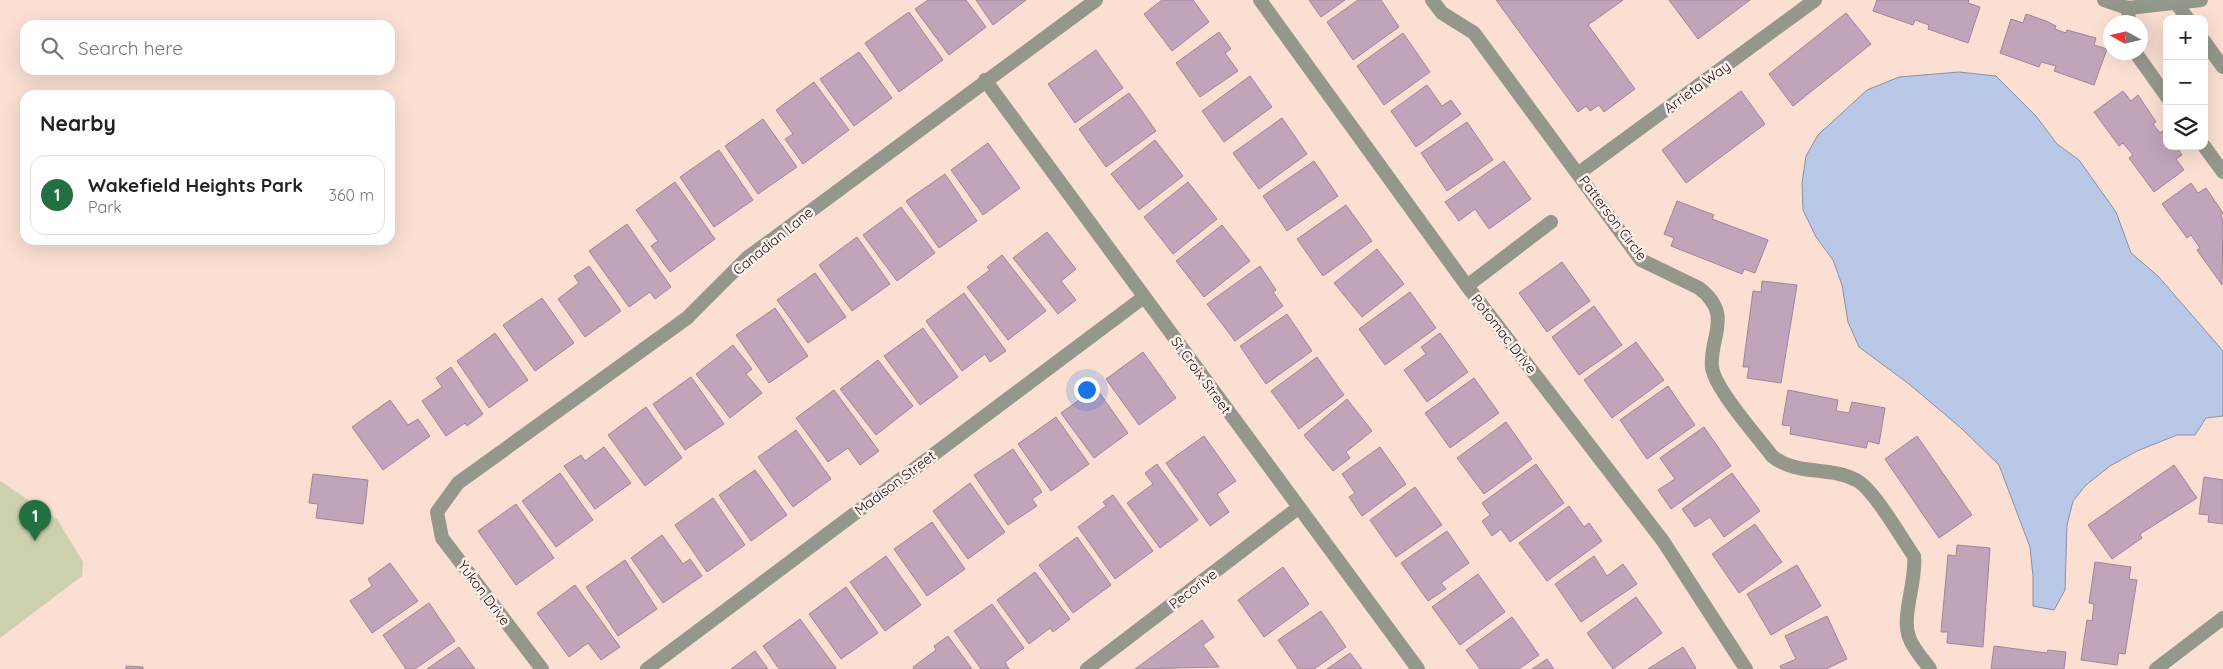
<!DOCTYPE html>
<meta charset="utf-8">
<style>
:root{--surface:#fff;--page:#f2f2f2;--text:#222;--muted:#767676;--line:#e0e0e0;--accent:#22703f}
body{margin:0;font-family:Quicksand,sans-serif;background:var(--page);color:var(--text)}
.controls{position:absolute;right:15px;top:15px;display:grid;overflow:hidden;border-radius:10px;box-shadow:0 5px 20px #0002}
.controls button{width:45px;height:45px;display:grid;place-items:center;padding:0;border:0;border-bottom:1px solid var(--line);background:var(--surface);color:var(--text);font:25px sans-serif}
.compass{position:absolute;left:2103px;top:15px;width:45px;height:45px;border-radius:50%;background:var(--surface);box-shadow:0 5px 20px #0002;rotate:278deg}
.you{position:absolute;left:1086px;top:389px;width:18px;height:18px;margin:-12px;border:4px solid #fff;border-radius:50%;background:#1a73e8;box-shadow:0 0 0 8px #1a73e833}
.badge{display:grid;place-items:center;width:32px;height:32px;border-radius:50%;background:var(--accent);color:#fff;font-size:16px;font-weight:700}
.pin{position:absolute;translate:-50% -41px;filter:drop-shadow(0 1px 2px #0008)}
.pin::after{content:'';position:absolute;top:26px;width:18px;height:15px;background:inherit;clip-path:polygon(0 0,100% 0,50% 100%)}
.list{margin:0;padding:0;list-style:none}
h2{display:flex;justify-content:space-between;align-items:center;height:65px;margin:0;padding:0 20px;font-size:21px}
h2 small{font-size:16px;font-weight:400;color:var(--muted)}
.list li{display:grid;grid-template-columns:32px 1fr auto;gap:15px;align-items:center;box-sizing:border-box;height:80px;margin:0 10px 10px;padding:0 10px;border:1px solid var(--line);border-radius:15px}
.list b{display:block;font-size:19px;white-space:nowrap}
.list p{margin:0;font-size:16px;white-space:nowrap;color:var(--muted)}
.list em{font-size:16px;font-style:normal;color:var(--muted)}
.icon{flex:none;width:28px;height:28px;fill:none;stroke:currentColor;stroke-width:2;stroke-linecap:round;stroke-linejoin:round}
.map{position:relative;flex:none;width:2223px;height:669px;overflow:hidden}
.search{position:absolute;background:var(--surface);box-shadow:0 5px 20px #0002;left:20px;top:20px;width:375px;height:55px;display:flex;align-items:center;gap:12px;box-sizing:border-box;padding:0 18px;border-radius:15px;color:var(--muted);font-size:19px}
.panel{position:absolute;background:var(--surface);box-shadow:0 5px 20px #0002;left:20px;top:90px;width:375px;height:155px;border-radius:15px}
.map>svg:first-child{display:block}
</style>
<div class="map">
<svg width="2223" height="669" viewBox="0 0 2223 669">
<rect width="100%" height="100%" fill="#fadfd2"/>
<!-- green -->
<path fill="#ccd0af" d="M0,481l57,38 26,43 -1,14 -82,62z"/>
<!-- water -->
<path fill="#b9c8e6" stroke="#8a91a4" d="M1959,72l37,4 40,40 21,28 22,16 37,52 15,41 27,23 65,75v65l-17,2 -11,17h-18l-40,16 -27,15 -24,19 -13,16 -6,24 -2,65 -11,20 -21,-4v-30l-3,-29 -31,-82 -38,-37 -52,-44 -50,-37 -11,-25 -6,-37 -9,-25 -17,-23 -13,-27 -1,-27 4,-27 12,-21 49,-45 32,-13z"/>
<!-- building -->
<g fill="#c2a4ba" stroke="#a08599">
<path d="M928,0h38l20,27 -37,28 -34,-46z"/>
<path d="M976,0h50l-33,25z"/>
<path d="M1162,0h31l16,22 -37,29 -28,-37z"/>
<path d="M1309,0h36l-24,17z"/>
<path d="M1358,0h23l18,27 -46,33 -26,-38z"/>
<path d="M1496,0h127l-35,25 47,64 -31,23 -5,-7 -9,6 -4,-5 -8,6z"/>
<path d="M1669,0h81l-52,39z"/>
<path d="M1877,0h92l-1,3 12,4 -12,36 -40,-14 1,-4 -14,-5 -2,5 -40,-14z"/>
<path d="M909,12l34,48 -44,32 -34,-49z"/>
<path d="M1846,13l25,31 -78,62 -24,-32z"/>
<path d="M2026,14l20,7 10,5 -1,3 11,4 1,-3 29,8 -2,7 13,4 -13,36 -40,-14 2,-5 -15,-4 -2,5 -39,-14 11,-34 12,4z"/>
<path d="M1219,32l12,17 -6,4 13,18 -38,26 -24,-34z"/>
<path d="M1403,33l27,39 -46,33 -27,-39z"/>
<path d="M1096,50l27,38 -48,35 -27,-39z"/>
<path d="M859,52l33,46 -38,28 -34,-47z"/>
<path d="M1250,76l22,31 -48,35 -22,-31z"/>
<path d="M814,82l35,48 -46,34 -18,-25 8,-5 -17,-24z"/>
<path d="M1427,85l15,21 9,-6 10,14 -45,33 -25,-36z"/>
<path d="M1741,91l24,33 -79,59 -24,-33z"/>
<path d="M2123,91l8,10 7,-6 18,27 -3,2 7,9 2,-2 5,6v9h9l6,9 -6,4 8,11 -30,22 -25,-34 4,-3 -10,-12 -4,3 -25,-34z"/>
<path d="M1129,93l27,38 -50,36 -27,-38z"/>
<path d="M1282,118l25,36 -48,35 -26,-36z"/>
<path d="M763,119l34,48 -39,27 -33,-48z"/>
<path d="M1467,122l26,38 -46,31 -26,-38z"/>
<path d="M1155,140l28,36 -44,34 -28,-36z"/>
<path d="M988,143l32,45 -37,27 -32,-45z"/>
<path d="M719,150l34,50 -39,27 -34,-50z"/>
<path d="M1314,161l24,35 -51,35 -24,-35z"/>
<path d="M1504,161l27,38 -42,30 -14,-20 -16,12 -14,-19z"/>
<path d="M945,174l32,47 -38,27 -33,-47z"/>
<path d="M675,182l40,57 -45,33 -19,-26 7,-5 -22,-31z"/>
<path d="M1188,182l29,37 -44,35 -29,-37z"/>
<path d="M2191,183l7,10 8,-5 17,25 -2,3 2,4 -1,65 -25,-35 3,-2 -9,-13 -4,3 -25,-34z"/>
<path d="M1677,201l37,14 -2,4 56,21 -13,33 -11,-4 -2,5 -71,-28 3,-8 -10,-4z"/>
<path d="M1346,205l26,36 -49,35 -26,-37z"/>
<path d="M901,207l34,46 -38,28 -34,-46z"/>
<path d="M627,224l44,63 -16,12 -5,-7 -21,15 -40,-56z"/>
<path d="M1222,225l28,36 -46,36 -28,-36z"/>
<path d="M1047,232l29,37 -15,12 15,19 -18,14 -45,-56z"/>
<path d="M857,237l33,47 -38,27 -33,-46z"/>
<path d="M1377,249l27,35 -42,33 -28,-34z"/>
<path d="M1002,255l44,56 -38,29 -41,-53 23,-17 -3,-3z"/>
<path d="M1562,262l28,39 -43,31 -28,-39z"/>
<path d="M589,266l32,45 -36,26 -27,-38 21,-16 -5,-7z"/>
<path d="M1260,266l16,24 -3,2 10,14 -48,35 -28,-37z"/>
<path d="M815,273l31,44 -38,26 -31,-43z"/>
<path d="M1762,281l35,4 -16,98 -34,-5 2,-11h-6l10,-76 8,1z"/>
<path d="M1410,292l26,36 -51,37 -26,-36z"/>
<path d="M964,293l42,58 -16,11 -5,-8 -23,17 -36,-50z"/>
<path d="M542,298l32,45 -39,28 -32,-46z"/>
<path d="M1594,306l28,39 -43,30 -27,-38z"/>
<path d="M775,308l33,48 -39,27 -33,-48z"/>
<path d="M1287,314l25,37 -46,33 -26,-38z"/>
<path d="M923,328l35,49 -38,28 -36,-49z"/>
<path d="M495,333l33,47 -39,28 -32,-47z"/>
<path d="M1440,333l28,39 -41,30 -23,-32 22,-16 -5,-7z"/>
<path d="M1636,342l28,38 -52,38 -28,-38z"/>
<path d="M733,345l19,24 -6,5 16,19 -32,25 -34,-44z"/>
<path d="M1143,352l33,46 -37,27 -33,-46z"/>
<path d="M1317,357l27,38 -45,34 -28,-38z"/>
<path d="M878,360l35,46 -37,29 -36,-46z"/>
<path d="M451,367l32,47 -16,12 -2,-3 -19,13 -24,-35 20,-14 -6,-9z"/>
<path d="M691,377l33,47 -39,26 -32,-46z"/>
<path d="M1474,378l25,35 -49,35 -25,-35z"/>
<path d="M1668,386l27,39 -48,34 -27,-39z"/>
<path d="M1096,388l32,45 -34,25 -33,-45z"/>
<path d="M834,390l45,61 -19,14 -12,-17 -20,14 -32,-44z"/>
<path d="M1788,390l50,10 -2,11 13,2 3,-11 33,6 -6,36 -11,-3 -2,7 -76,-14 1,-8 -9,-1z"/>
<path d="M1347,399l25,32 -26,21 4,6 -17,13 -29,-36z"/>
<path d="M390,400l18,25 10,-6 12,17 -47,34 -31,-43z"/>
<path d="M646,407l36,51 -37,28 -37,-51z"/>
<path d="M1056,417l33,47 -38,27 -33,-47z"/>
<path d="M1506,422l26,37 -48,35 -27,-36z"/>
<path d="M1704,427l27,39 -60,43 -13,-19 17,-11 -15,-21z"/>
<path d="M796,430l35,49 -38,28 -35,-50z"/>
<path d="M1204,436l32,45 -19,13 12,18 -19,14 -44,-63z"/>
<path d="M1917,436l55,79 -33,23 -54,-79z"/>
<path d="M604,447l27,36 -36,26 -31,-43 17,-11 4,6z"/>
<path d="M1380,447l26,37 -44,32 -13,-19 6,-4 -13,-19z"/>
<path d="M1013,449l29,43 -10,7 5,7 -29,19 -34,-50z"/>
<path d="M1157,464l41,56 -38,28 -33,-45 26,-19 -8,-11z"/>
<path d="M1536,464l28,39 -54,39 -9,-13 -9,7 -10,-15 8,-6 -8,-12z"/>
<path d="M2174,465l23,33 -57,36 2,4 -30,21 -24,-34z"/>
<path d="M755,470l32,45 -36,26 -32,-46z"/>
<path d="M560,473l33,47 -37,27 -34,-46z"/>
<path d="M1732,473l28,38 -36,26 -14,-20 -15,10 -13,-18z"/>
<path d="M313,474l55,6 -5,44 -47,-6 2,-14 -9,-1z"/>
<path d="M2204,477l19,3v44l-15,-2 1,-7 -10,-1z"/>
<path d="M970,483l35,49 -37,27 -35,-48z"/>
<path d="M1415,487l27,38 -46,32 -26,-37z"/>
<path d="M1113,495l40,56 -38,28 -37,-52 28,-21 -3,-4z"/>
<path d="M713,498l32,47 -38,27 -32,-47z"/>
<path d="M516,504l38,54 -38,27 -38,-54z"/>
<path d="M1569,506l15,21 5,-4 13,18 -55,40 -28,-38z"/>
<path d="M932,522l33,47 -38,27 -33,-47z"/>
<path d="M1755,524l27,38 -43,31 -27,-39z"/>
<path d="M1447,531l22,32 -28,20 5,6 -18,12 -27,-38z"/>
<path d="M662,535l21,29 7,-5 12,17 -39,27 -32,-45z"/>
<path d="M1077,537l34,48 -38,28 -34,-48z"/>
<path d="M1957,545l33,3 -7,99 -36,-4 1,-11h-7l7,-77 8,1z"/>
<path d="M886,556l35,49 -36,26 -35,-49z"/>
<path d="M1594,556l13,20 16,-12 14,20 -56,38 -26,-38z"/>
<path d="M625,560l32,49 -39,27 -32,-49z"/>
<path d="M2095,562l36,5 -2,12 8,1 -12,74 -6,-1 -2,12 -36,-5 6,-40 5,1 2,-17 -5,-1z"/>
<path d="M390,563l28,38 -46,32 -22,-32 22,-15 -4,-7z"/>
<path d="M1797,565l24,41 -50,29 -24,-41z"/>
<path d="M1283,567l26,37 -45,33 -26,-37z"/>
<path d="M1035,572l35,47 -17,13 -3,-4 -21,16 -32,-44z"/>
<path d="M1478,574l27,38 -45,33 -28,-38z"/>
<path d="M575,585l45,62 -19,13 -13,-17 -19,14 -32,-44z"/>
<path d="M846,587l32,46 -37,26 -32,-45z"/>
<path d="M1636,597l26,36 -49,36 -26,-36z"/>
<path d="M429,603l26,38 -40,28h-9l-23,-34z"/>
<path d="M992,604l32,44 -19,14 4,7h-28l-27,-38z"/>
<path d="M1321,611l25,36 -32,22h-16l-20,-29z"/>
<path d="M1827,616l20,43 -21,10h-45l-1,-3 16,-7 -11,-23z"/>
<path d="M1512,617l27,38 -20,14h-39l-14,-19z"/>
<path d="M800,619l36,49 -1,1h-56l-16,-23z"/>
<path d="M1202,620l12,17 -11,8 16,22 -84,2z"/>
<path d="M948,636l24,33h-58l-1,-2 23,-17 -2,-4z"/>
<path d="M1994,646l53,7 1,-3 18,2 -2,17h-73z"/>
<path d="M459,647l16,22h-48z"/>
<path d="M1683,647l13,21 -2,1h-46z"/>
<path d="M755,651l13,18h-37z"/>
<path d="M1350,653l12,16h-35z"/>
<path d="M1547,659l7,10h-22z"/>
<path d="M126,666l17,1v2h-17z"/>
</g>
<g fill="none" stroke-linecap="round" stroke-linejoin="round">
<!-- minor -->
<g stroke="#94988b" stroke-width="14">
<path d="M1260,0l207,286 196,255 83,128"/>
<path d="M1432,0l10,13 32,20 167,227 58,28c35,27 10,49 13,79 2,21 46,70 60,89 24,20 58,10 84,24 17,8 46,59 58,76 3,25 -13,59 -5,81 4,12 14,22 21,32"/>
<path d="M2104,0l24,8 73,-8"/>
<path d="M2176,3l12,16"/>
<path d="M2128,8l1,14"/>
<path d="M2204,41l19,26"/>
<path d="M2135,52l32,45"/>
<path d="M985,80l433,589"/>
<path d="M2204,146l19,26"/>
<path d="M1579,173l236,-173"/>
<path d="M1467,286l84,-64"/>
<path d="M542,669l-100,-131 -5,-26 21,-29 229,-165 60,-60 349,-258"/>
<path d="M647,669l497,-372"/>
<path d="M1087,669l211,-161"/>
<path d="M2156,669l67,-51"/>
</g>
</g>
<g text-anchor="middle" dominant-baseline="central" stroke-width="5" stroke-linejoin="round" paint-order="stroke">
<!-- street labels -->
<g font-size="14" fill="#1c100b" stroke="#fdefe9">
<text transform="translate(1697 87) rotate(-36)">Arrieta Way</text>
<text transform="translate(1613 218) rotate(53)">Patterson Circle</text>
<text transform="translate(773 241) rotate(-39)">Canadian Lane</text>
<text transform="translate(1504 334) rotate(52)">Potomac Drive</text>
<text transform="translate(1201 375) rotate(54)">St Croix Street</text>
<text transform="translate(895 483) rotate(-37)">Madison Street</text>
<text transform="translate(1193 589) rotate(-37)">Pecorive</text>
<text transform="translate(484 593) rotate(53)">Yukon Drive</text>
</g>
</g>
</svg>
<div class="controls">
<button>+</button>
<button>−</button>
<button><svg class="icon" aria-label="layers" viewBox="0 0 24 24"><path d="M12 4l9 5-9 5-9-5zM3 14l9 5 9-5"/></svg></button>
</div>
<svg class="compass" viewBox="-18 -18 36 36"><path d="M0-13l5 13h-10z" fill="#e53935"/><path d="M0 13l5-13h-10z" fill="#767676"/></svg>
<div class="you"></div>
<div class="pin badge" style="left:35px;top:541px">1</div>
<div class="search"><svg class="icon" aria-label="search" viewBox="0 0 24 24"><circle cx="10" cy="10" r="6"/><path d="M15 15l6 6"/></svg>Search here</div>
<section class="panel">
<h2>Nearby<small></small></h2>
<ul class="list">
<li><span class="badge">1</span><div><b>Wakefield Heights Park</b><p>Park</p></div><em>360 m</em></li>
</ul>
</section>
</div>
